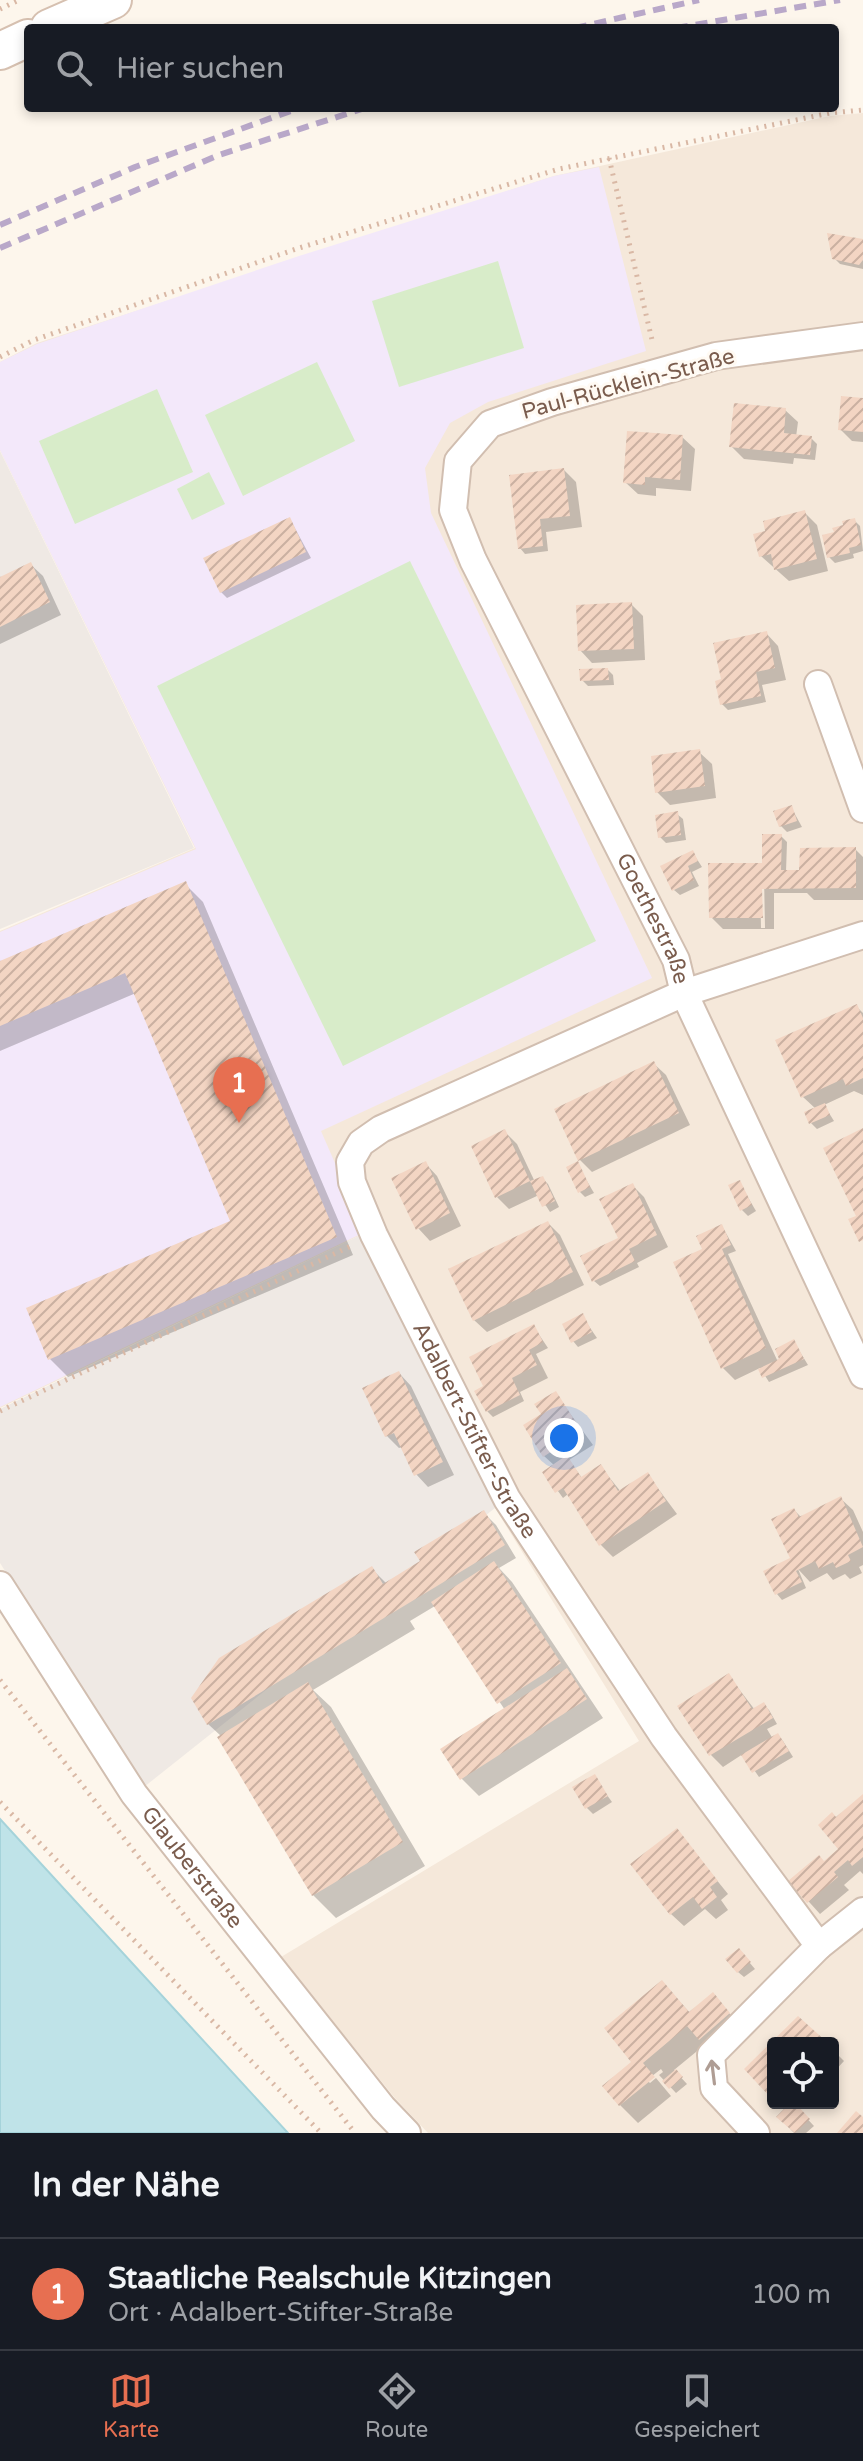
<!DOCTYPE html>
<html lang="de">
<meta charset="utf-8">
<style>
:root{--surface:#171b24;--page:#20242c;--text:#f1f3f6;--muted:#9ea1a6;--line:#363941;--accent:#e76f51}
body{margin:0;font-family:"Varela Round",sans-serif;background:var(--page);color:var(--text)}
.controls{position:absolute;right:24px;bottom:24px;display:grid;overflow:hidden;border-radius:8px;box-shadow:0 4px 12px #0003}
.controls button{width:72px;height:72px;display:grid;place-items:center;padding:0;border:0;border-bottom:2px solid var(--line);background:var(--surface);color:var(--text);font:40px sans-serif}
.you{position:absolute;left:564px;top:1438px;width:28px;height:28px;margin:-20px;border:6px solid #fff;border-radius:50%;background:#1a73e8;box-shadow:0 0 0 12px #1a73e833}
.badge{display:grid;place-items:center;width:52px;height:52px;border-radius:50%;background:var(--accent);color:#fff;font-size:26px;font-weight:700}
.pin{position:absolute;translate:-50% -66px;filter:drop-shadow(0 2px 4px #0008)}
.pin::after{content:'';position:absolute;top:42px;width:28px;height:24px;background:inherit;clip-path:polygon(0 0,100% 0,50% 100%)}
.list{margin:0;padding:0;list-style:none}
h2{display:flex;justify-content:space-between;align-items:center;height:104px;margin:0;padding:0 32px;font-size:34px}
h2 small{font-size:26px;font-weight:400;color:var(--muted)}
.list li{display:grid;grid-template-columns:52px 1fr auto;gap:24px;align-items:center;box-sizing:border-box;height:112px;padding:0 32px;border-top:2px solid var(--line)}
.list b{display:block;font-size:30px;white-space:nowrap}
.list p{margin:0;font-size:26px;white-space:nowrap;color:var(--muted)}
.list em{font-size:26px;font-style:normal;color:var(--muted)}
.icon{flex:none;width:44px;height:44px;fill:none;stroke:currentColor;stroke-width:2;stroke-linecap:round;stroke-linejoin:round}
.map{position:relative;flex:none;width:863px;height:2133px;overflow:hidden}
.search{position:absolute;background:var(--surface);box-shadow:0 4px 12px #0003;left:24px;right:24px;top:24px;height:88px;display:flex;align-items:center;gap:20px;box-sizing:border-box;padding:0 28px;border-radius:8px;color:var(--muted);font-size:30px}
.sheet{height:216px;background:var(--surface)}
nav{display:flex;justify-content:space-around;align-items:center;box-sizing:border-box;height:112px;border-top:2px solid var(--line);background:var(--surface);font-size:22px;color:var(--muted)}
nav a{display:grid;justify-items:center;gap:4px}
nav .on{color:var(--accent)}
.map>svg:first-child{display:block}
</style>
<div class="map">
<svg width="863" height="2133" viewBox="0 0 863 2133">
<defs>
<pattern id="building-hatch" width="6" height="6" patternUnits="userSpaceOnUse" patternTransform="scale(2)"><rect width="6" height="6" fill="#f3d5c3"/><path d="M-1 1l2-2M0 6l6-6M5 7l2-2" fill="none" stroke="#cab0a1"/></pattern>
</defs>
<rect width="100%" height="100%" fill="#fdf6ec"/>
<!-- residential -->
<path fill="#f5e8da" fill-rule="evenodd" d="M863,113v2020h-435l-34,-36 -113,-140 358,-216 -144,-233 -130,-275 -365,175v-477l195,-83 -195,-398v-88l37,-19 517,-167 276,-60zM773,2043h60v60h-60z"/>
<!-- industrial -->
<g fill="#efe9e4">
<path d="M0,451l194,397 -194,81z"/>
<path d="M365,1233l130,275 -351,279 -144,-224v-154z"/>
</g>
<!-- education -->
<path fill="#f3e8fa" d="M599,167l47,184 -158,51 -38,21 -25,45 6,45 221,465 -331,153 44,101 -365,175v-475l196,-83 -196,-399v-88l37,-18 262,-88 255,-80z"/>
<!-- green -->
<g fill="#d8ecc9">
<path d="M498,261l26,87 -125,39 -27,-86z"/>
<path d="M317,362l38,79 -112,55 -38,-81z"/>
<path d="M157,389l36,83 -118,52 -36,-83z"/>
<path d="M209,472l16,32 -33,16 -15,-31z"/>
<path d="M410,561l186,380 -253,125 -186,-380z"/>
</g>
<!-- water -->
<path fill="#bfe3e8" stroke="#a5d3da" stroke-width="2" d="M0,1819l288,314h-288z"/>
<!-- shadow -->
<g fill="#0003" fill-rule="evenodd">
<path d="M863,241v28l-23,-5 -6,-6z"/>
<path d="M863,400v42l-11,-1 -12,-12z"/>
<path d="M785,410l13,12 -2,15 15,1 6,6 -2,16 -21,-2 -1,6 -49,-5 -13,-13z"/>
<path d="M682,437l13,12 -4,42 -35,-3v8l-18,-2 -13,-12z"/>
<path d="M564,470l12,12 6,45 -36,5 2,19 -23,3 -5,-6z"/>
<path d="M805,513l12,12 11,46 -39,10 -28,-25z"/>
<path d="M290,519l21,39 -84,40 -6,-6z"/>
<path d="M854,520l6,6 3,25 -10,3 1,4 -19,5 -6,-6 7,-24z"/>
<path d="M30,564l13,12 18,39 -61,29v-65z"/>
<path d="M631,604l12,12 2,44 -53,3 -12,-13z"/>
<path d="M766,633l12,13 8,34 -24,5 4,17 -38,8 -6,-6z"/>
<path d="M608,670l5,5 1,10 -26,1 -6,-6z"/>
<path d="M699,752l13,12 4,34 -46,7 -13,-13z"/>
<path d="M791,807l11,20 -15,5 -6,-6z"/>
<path d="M677,814l6,5 3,21 -20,3 -6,-6z"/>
<path d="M781,836l6,6 -1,30h13l56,-23 8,8v43h-49l-7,-7h-33v36h-51l-12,-12 53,-52zM760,876h4l1,52h-4z"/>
<path d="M693,853l9,14 -10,5 7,14 -19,9 -6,-5z"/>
<path d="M185,884l18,18 150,353 -285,122 -18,-18 -21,-50 204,-87 -97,-229 -136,58v-88z"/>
<path d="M856,1006l7,7v82l-9,-4 -30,14 10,16 -17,8 -6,-6 5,-14 -13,-12z"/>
<path d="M653,1063l13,12 24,50 -98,47 -12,-12 -24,-50z"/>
<path d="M505,1132l12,12 18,38 7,-4 6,6 11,23 -9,5 -11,-17 -30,14 -12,-12z"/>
<path d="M425,1163l12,13 24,50 -31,15 -12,-13z"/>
<path d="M577,1164l17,29 -9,4 -5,-5z"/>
<path d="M739,1182l17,29 -8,5 -6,-6z"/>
<path d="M632,1185l12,12 24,50 -31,16 2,4 -39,19 -6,-5 30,-34z"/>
<path d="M548,1223l12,12 24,50 -97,47 -13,-12z"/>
<path d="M722,1226l14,25 -8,3 50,108 16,-20 14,23 -39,17 -9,-14 -25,12 -12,-12 -48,-105 53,-24z"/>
<path d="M582,1316l15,22 -19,9 -5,-6z"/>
<path d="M534,1327l14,21 -12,6 12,24 -28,14 4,9 -31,16 -6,-6 -1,-24z"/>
<path d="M399,1373l12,13 43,89 -26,12 -12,-13 -14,-27 -3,1 -12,-12 -22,-47z"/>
<path d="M555,1393l38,52 -24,15 13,18 19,-11 20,25 27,-17 29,39 -64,43 -12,-12 -33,-51 -5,4 -18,-25 10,-7 -11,-10 -1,-41z"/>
<path d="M840,1498l13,12 10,22v33l-4,2 3,6 -12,6 -5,-5 -12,6 -6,-7 -17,9 -12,-13 8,19 -24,12 -5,-6 19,-27 -2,-57 8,8z"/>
<path d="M484,1513l12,12 20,33 -17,10 13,14 91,136 -124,78 -18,-18 44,-68 -70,-104 -25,15 5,8 -102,61 18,17 94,159 -89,52 -23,-23 -92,-159 -13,-12 164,-155 15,15 36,-22z"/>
<path d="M729,1676l26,34 8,-6 6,6 8,14 -10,5 6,10 5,-3 5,5 10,16 -34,20 -16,-23 -20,13 -12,-12z"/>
<path d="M594,1777l18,25 -19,12 -6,-6z"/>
<path d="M863,1797v77l-3,-3 -16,14 5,5 -29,24 -29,-32 34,-19 16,-14 -4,-29z"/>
<path d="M677,1831l51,63 -7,6 7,10 -12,9 -11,-10 -21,17 -13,-12z"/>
<path d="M744,1956l11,13 -11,8 -6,-5z"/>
<path d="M662,1982l29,32 28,-13 16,19 -61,50 13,14 -11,9 -17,-18 4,-3 -2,-3 -14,11 3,3 6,-5 15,18 -33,27 -18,-18z"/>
<path d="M833,2050l11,11 -11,12z"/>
<path d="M778,2103h27l-7,6 16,17 -8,7h-12l-15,-16 6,-7z"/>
</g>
<!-- building -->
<g fill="url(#building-hatch)">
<path d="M827,233l36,6v21l-4,5 -27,-6z"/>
<path d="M841,396l22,2v34l-25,-2z"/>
<path d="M734,403l52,5 -2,25 28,3 -2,19 -81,-8z"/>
<path d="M627,431l56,4 -3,45 -35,-3v8l-22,-2z"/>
<path d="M564,468l6,48 -30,3 3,27 -25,3 -9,-74z"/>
<path d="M805,510l12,49 -43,11 -3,-16 -12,3 -6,-23 12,-3 -2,-10z"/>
<path d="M290,517l16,35 -86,41 -17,-35z"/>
<path d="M855,518l6,27 -12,3 1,5 -23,5 -5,-23 12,-3 -2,-4 11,-3 -1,-4z"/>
<path d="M31,562l19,40 -50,25v-50z"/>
<path d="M632,602l2,47 -56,2 -2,-46z"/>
<path d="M767,631l8,37 -19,4 5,24 -41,9 -5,-24 6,-2 -8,-36z"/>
<path d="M608,668l1,12 -29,1 -1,-12z"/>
<path d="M700,749l5,37 -50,7 -4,-37z"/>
<path d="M792,805l5,16 -18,6 -6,-16z"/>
<path d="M678,811l3,24 -23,3 -3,-23z"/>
<path d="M762,834h20l-1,36h18l1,-22 56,-1v41l-94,1 1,29h-54l-1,-55h54z"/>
<path d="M693,850l5,11 -10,5 6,14 -22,11 -12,-25z"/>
<path d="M186,881l151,356 -289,123 -22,-52 204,-87 -105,-248 -125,53v-65z"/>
<path d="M857,1004l6,14v60l-17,8 -3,-7 -42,19 -26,-58z"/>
<path d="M654,1061l25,52 -101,48 -24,-52z"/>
<path d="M825,1103l5,12 -21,9 -5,-12z"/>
<path d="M863,1128v112l-4,2 -11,-23 8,-3 -33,-68z"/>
<path d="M505,1129l25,52 -35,17 -24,-52z"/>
<path d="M426,1161l24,52 -34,17 -25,-52z"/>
<path d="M578,1161l12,26 -12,6 -12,-26z"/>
<path d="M543,1176l12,25 -13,6 -12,-26z"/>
<path d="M740,1180l12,25 -12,6 -12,-26z"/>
<path d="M633,1183l24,52 -28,14 6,12 -43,21 -12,-26 38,-18 -19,-39z"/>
<path d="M548,1221l25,51 -100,49 -25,-52z"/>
<path d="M722,1224l9,21 -9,4 44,99 -45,21 -48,-107 29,-13 -6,-13z"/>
<path d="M583,1313l9,19 -21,11 -9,-19z"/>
<path d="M534,1324l9,18 -14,8 8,15 -25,13 8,17 -34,17 -12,-21 9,-5 -14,-29z"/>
<path d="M794,1339l10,20 -42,19 -4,-9 21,-10 -4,-10z"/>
<path d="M399,1371l44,91 -29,14 -20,-43 -9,4 -23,-49z"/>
<path d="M556,1391l26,41 -39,25 -20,-32 18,-11 -7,-10z"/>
<path d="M567,1455l14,22 20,-13 17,27 30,-19 18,29 -67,45 -36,-58 -8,5 -13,-21z"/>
<path d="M841,1496l22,51 -15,8 3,6 -15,7 -3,-6 -14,7 -4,-8 -19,10 6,11 -27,13 -12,-24 27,-13 -19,-39 23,-11 5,9z"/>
<path d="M484,1510l21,35 -298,180 -16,-27 28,-40 153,-92 11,18 37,-23 -6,-9z"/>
<path d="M494,1561l67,102 -64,41 -66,-102z"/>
<path d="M567,1668l20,31 -127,81 -20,-31z"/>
<path d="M729,1673l23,36 12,-7 9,16 -64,38 -32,-50z"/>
<path d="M308,1682l95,160 -91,54 -95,-159z"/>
<path d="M778,1733l11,18 -37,22 -11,-18z"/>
<path d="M595,1774l13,22 -23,13 -13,-22z"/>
<path d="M863,1794v63l-11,9 -4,-6 -14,12 4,5 -31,26 -19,-22 31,-26 5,6 14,-12 -20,-24 14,-13 4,5z"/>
<path d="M677,1828l41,53 -8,6 7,10 -15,12 -9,-12 -23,18 -40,-51z"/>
<path d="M739,1948l12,14 -14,11 -12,-14z"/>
<path d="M662,1980l27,32 24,-20 17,21 -31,27 -12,-14 -44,37 12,14 -36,29 -17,-20 29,-24 -27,-34z"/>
<path d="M798,2016l30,27h-55v57l-29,-31z"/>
<path d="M676,2069l7,8 -14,12 -7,-8z"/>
<path d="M790,2103h5l15,16 -15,14 -19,-16z"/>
<path d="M856,2111l7,6v16h-26z"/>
</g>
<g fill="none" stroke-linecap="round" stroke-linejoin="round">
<!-- street casing -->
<g stroke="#d1beb0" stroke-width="30">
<g id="street">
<path id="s1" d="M863,336l-147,20 -164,46 -62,22 -32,37 -5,49 20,50 203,400 8,33 179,382"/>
<path d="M818,684l45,125"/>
<path id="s2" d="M863,935l-179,58 -303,136 -20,14 -11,19 2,20 22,53 133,264 157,238 155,209 44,-35"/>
<path id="s3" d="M0,1585l134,209 249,314 24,25"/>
<path d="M756,2133l-42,-45 -3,-33 108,-109"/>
</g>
</g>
<!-- secondary casing -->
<g stroke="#d6c0b0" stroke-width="40">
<g id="secondary">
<path d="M49,28l64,-28"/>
<path d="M0,51l28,-13"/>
</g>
</g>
<!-- path -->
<g stroke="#d9b8a5" stroke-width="5" stroke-dasharray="2 6" stroke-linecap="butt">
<path d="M0,9l19,-9"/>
<path d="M609,158l44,186"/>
<path d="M0,357l34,-17 265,-92 260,-79 271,-56 33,-3"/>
<path d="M0,1411l351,-165"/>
<path d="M0,1680l355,453"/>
<path d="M0,1802l321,331"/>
</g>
<!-- street -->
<use href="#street" stroke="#fff" stroke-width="26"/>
<!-- secondary -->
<use href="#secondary" stroke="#fff" stroke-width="36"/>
<!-- rail -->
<g stroke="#b9a8c9" stroke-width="6" stroke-dasharray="12 8" stroke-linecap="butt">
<path d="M575,28l124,-28"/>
<path d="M676,28l164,-28"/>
<path d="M0,225l135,-58 164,-59"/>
<path d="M0,248l219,-93 146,-47"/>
</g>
</g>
<!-- one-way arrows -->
<defs><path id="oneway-shaft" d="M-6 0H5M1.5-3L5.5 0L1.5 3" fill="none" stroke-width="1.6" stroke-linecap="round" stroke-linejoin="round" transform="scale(2)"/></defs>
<use stroke="#af9d94" href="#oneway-shaft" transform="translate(713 2072) rotate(-97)"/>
<g text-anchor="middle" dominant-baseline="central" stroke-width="6" stroke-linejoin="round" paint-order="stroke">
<!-- street labels -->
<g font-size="22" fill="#7a5c4d" stroke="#fffaf3">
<text transform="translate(628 384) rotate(-15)">Paul-Rücklein-Straße</text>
<text stroke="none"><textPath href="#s1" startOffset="938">Goethestraße</textPath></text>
<text stroke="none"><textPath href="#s2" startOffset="864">Adalbert-Stifter-Straße</textPath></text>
<text stroke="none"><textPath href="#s3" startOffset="342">Glauberstraße</textPath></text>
</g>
</g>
</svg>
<div class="controls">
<button><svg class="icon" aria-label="locate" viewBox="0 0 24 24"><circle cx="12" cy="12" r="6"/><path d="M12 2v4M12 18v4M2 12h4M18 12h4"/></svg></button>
</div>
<div class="you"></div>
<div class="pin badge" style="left:239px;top:1123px">1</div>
<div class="search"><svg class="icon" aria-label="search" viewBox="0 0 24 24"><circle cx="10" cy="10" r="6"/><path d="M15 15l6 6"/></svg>Hier suchen</div>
</div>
<section class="sheet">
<h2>In der Nähe<small></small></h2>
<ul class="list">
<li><span class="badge">1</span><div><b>Staatliche Realschule Kitzingen</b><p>Ort · Adalbert-Stifter-Straße</p></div><em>100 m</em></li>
</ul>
</section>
<nav>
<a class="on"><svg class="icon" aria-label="map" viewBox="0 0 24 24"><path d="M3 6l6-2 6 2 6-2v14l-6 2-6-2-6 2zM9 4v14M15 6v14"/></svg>Karte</a>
<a><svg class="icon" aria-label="directions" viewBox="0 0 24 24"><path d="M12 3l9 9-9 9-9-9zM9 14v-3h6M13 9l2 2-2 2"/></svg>Route</a>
<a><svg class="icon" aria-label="saved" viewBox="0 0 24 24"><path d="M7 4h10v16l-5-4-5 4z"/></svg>Gespeichert</a>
</nav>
